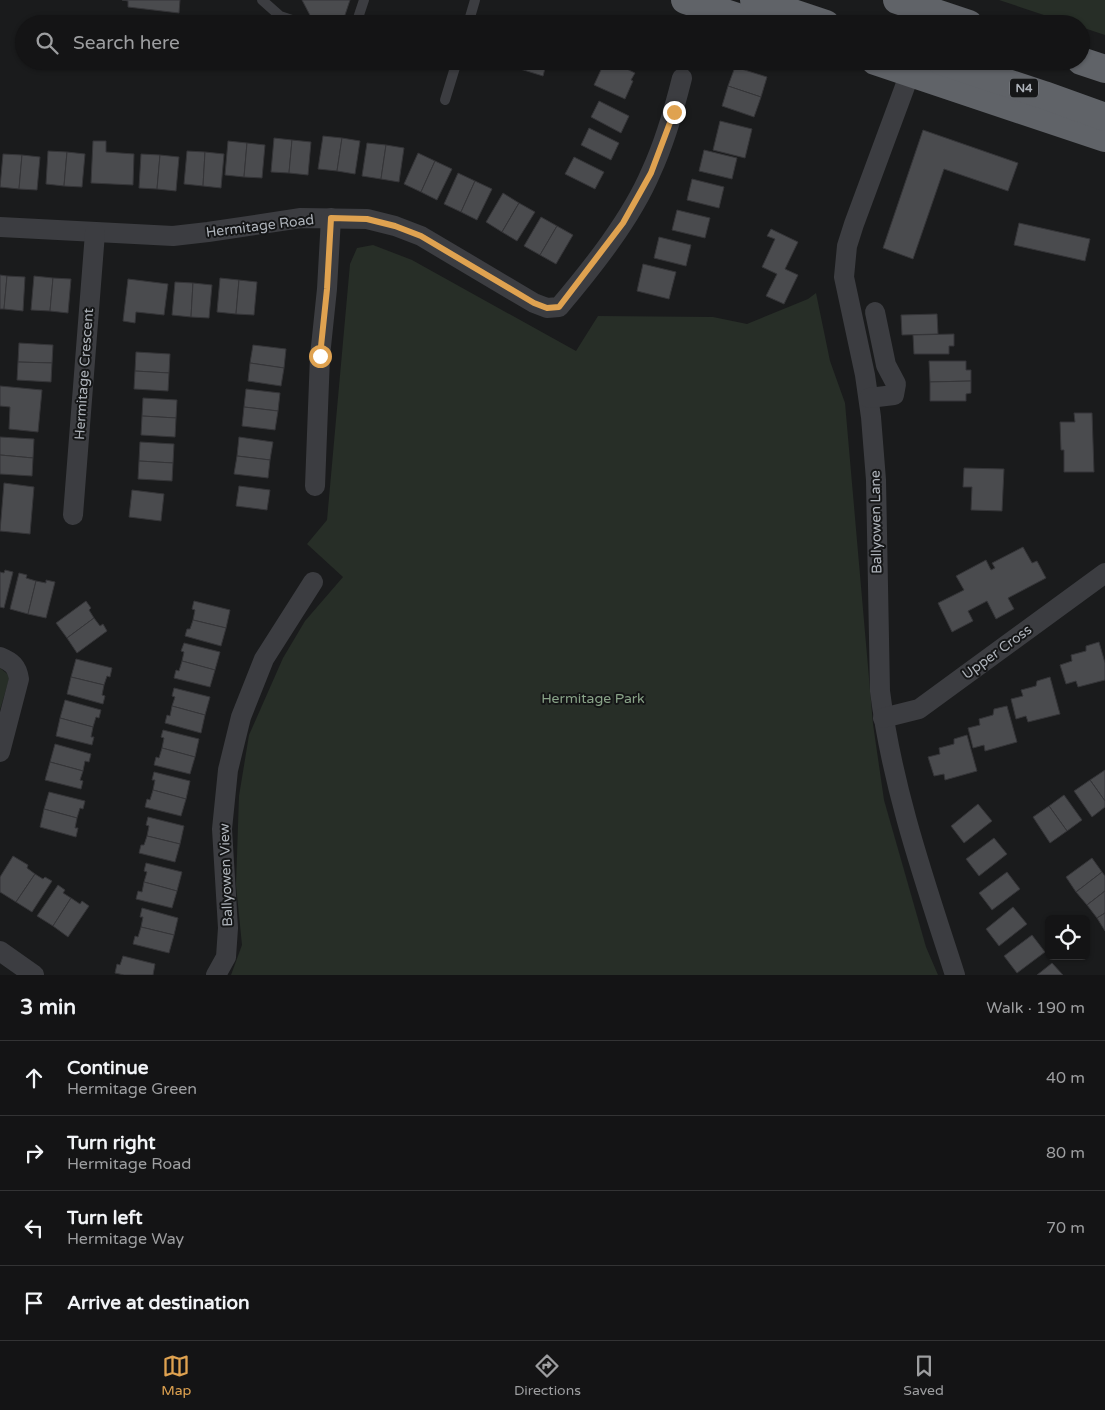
<!DOCTYPE html>
<meta charset="utf-8">
<style>
:root{--surface:#141415;--page:#212122;--text:#f1f3f6;--muted:#9d9ea0;--line:#333334;--accent:#dfa250}
body{margin:0;font-family:"Varela Round",sans-serif;background:var(--page);color:var(--text)}
.controls{position:absolute;right:15px;bottom:15px;display:grid;overflow:hidden;border-radius:8px;box-shadow:0 1px 4px #0004}
.controls button{width:45px;height:45px;display:grid;place-items:center;padding:0;border:0;border-bottom:1px solid var(--line);background:var(--surface);color:var(--text);font:25px sans-serif}
.stop{position:absolute;width:15px;height:15px;margin:-11px;border:4px solid #dfa250;border-radius:50%;background:#fff}
.stop.end{background:#dfa250;border-color:#fff;box-shadow:0 1px 5px #0008}
.list{margin:0;padding:0;list-style:none}
h2{display:flex;justify-content:space-between;align-items:center;height:65px;margin:0;padding:0 20px;font-size:21px}
h2 small{font-size:16px;font-weight:400;color:var(--muted)}
.list li{display:grid;grid-template-columns:32px 1fr auto;gap:15px;align-items:center;box-sizing:border-box;height:75px;padding:0 20px;border-top:1px solid var(--line)}
.list b{display:block;font-size:19px;white-space:nowrap}
.list p{margin:0;font-size:16px;white-space:nowrap;color:var(--muted)}
.list em{font-size:16px;font-style:normal;color:var(--muted)}
.icon{flex:none;width:28px;height:28px;fill:none;stroke:currentColor;stroke-width:2;stroke-linecap:round;stroke-linejoin:round}
.map{position:relative;flex:none;width:1105px;height:975px;overflow:hidden}
.search{position:absolute;background:var(--surface);box-shadow:0 1px 4px #0004;left:15px;right:15px;top:15px;height:55px;display:flex;align-items:center;gap:12px;box-sizing:border-box;padding:0 18px;border-radius:28px;color:var(--muted);font-size:19px}
.sheet{height:365px;background:var(--surface)}
nav{display:flex;justify-content:space-around;align-items:center;box-sizing:border-box;height:70px;border-top:1px solid var(--line);background:var(--surface);font-size:14px;color:var(--muted)}
nav a{display:grid;justify-items:center;gap:2px}
nav .on{color:var(--accent)}
.map>svg:first-child{display:block}
</style>
<div class="map">
<svg width="1105" height="975" viewBox="0 0 1105 975">
<rect width="100%" height="100%" fill="#1a1b1c"/>
<!-- green -->
<g fill="#272e27">
<path d="M999,0h106v35l-24,-8v-3h-10z"/>
<path d="M373,245l39,15 164,91 22,-35 115,1 34,7 61,-25 8,-6 14,68 15,42 28,321 11,76 42,147 12,28h-707l11,-30 -6,-60 3,-89 10,-61 34,-77 22,-37 38,-44 -36,-33 20,-24 23,-256 7,-16z"/>
<path d="M0,668l10,8 -10,34z"/>
</g>
<!-- building -->
<g fill="#4a4b4e" stroke="#353538">
<path d="M122,0h58l-1,13 -51,-6v-6z"/>
<path d="M302,0h48l-8,24h-19l-10,-3z"/>
<path d="M494,61h53l-4,15z"/>
<path d="M605,61h5l25,12 -4,7 2,1 -8,18 -31,-14z"/>
<path d="M618,61h17l-3,7z"/>
<path d="M735,67l32,10 -6,20 -33,-11z"/>
<path d="M728,86l33,11 -7,20 -32,-11z"/>
<path d="M599,101l30,15 -8,17 -30,-16z"/>
<path d="M720,121l32,8 -7,29 -32,-8z"/>
<path d="M589,128l30,15 -8,17 -30,-15z"/>
<path d="M923,130l95,33 -10,28 -64,-22 -31,90 -30,-11z"/>
<path d="M323,136l19,2 -5,33 -19,-2z"/>
<path d="M274,138l18,2 -3,33 -18,-1z"/>
<path d="M342,138l18,3 -5,33 -18,-3z"/>
<path d="M292,140l19,2 -3,33 -19,-2z"/>
<path d="M93,141h13v11l28,2 -1,31 -42,-2z"/>
<path d="M228,141l19,2 -3,34 -19,-2z"/>
<path d="M247,143l18,2 -3,33 -18,-1z"/>
<path d="M367,143l19,2 -5,34 -19,-3z"/>
<path d="M386,145l18,3 -5,34 -18,-3z"/>
<path d="M704,150l33,8 -5,21 -33,-8z"/>
<path d="M48,151l19,1 -3,34 -18,-2z"/>
<path d="M187,151l18,1 -2,34 -19,-2z"/>
<path d="M67,152l18,2 -3,33 -18,-1z"/>
<path d="M205,152l19,2 -3,34 -18,-2z"/>
<path d="M418,153l17,8 -14,31 -17,-8z"/>
<path d="M3,154l19,1 -3,34 -19,-2z"/>
<path d="M141,154l19,1 -3,34 -18,-1z"/>
<path d="M22,155l18,2 -3,33 -18,-1z"/>
<path d="M160,155l19,2 -3,34 -19,-2z"/>
<path d="M574,157l30,15 -9,17 -30,-15z"/>
<path d="M435,161l17,8 -15,31 -16,-8z"/>
<path d="M458,173l17,8 -14,31 -17,-8z"/>
<path d="M692,179l32,8 -5,21 -32,-8z"/>
<path d="M475,181l17,8 -15,31 -16,-8z"/>
<path d="M503,193l16,10 -17,29 -16,-10z"/>
<path d="M519,203l16,9 -18,29 -15,-9z"/>
<path d="M677,210l33,8 -5,20 -33,-8z"/>
<path d="M541,217l16,9 -17,29 -16,-9z"/>
<path d="M1019,223l71,16 -5,22 -71,-16z"/>
<path d="M557,226l16,9 -17,29 -16,-9z"/>
<path d="M771,229l27,13 -13,27 13,6 -14,29 -18,-8 11,-22 -15,-7 13,-28 -8,-3z"/>
<path d="M659,237l32,8 -5,21 -32,-8z"/>
<path d="M643,264l33,8 -7,27 -32,-8z"/>
<path d="M0,275l7,1 -3,33h-4z"/>
<path d="M7,276l18,1 -2,34 -19,-2z"/>
<path d="M34,276l19,2 -3,33 -19,-1z"/>
<path d="M53,278l18,1 -3,34 -18,-2z"/>
<path d="M220,278l19,2 -3,34 -19,-2z"/>
<path d="M128,279l40,5 -4,31 -28,-3 -1,11 -12,-2z"/>
<path d="M239,280l18,2 -3,33 -18,-1z"/>
<path d="M175,282l18,1 -2,34 -19,-2z"/>
<path d="M193,283l19,2 -3,33 -18,-1z"/>
<path d="M937,314l1,20 -36,1 -1,-20z"/>
<path d="M954,334v12h-5v8h-35l-1,-19z"/>
<path d="M19,343l34,2 -1,18 -34,-1z"/>
<path d="M253,345l33,4 -2,19 -34,-5z"/>
<path d="M136,352l34,2 -1,19 -34,-2z"/>
<path d="M929,361h37v9h5v11l-41,1z"/>
<path d="M18,362l34,1 -1,19 -34,-2z"/>
<path d="M250,363l34,5 -3,18 -33,-5z"/>
<path d="M135,371l34,2 -1,18 -34,-2z"/>
<path d="M971,381v12l-5,1v7h-36v-19z"/>
<path d="M0,386l42,4 -4,42 -29,-3 1,-22 -10,-1z"/>
<path d="M246,389l34,4 -2,18 -34,-4z"/>
<path d="M143,398l34,2 -1,18 -34,-2z"/>
<path d="M244,407l34,4 -3,19 -33,-4z"/>
<path d="M1074,413h18l2,59h-30v-22h-3l-1,-28h15z"/>
<path d="M142,416l34,2 -1,19 -34,-2z"/>
<path d="M0,437l34,2 -1,19 -33,-3z"/>
<path d="M239,437l34,5 -3,18 -33,-4z"/>
<path d="M140,442l34,2 -1,19 -34,-2z"/>
<path d="M0,455l33,3 -1,18 -32,-2z"/>
<path d="M237,456l33,4 -2,18 -34,-4z"/>
<path d="M139,461l34,2 -1,18 -34,-2z"/>
<path d="M964,468l40,1 -2,42 -31,-1 1,-23h-9z"/>
<path d="M4,483l30,4 -4,47 -30,-3z"/>
<path d="M239,486l31,4 -3,20 -31,-4z"/>
<path d="M132,490l32,4 -3,27 -32,-4z"/>
<path d="M1023,547l9,16 5,-2 9,17 -38,20 6,11 -18,10 -9,-18 -19,10 5,10 -21,11 -14,-29 26,-13 -8,-14 30,-16 5,10 4,-2 -3,-5z"/>
<path d="M5,570l8,2 -9,36 -4,-1v-35l4,1z"/>
<path d="M19,573l8,2 -1,3 10,3 -8,33 -18,-5z"/>
<path d="M46,580l9,2 -9,36 -18,-4 8,-33 10,2z"/>
<path d="M86,601l5,7 -2,2 5,8 -27,20 -11,-15z"/>
<path d="M194,601l36,9 -4,18 -33,-8 2,-10 -3,-1z"/>
<path d="M94,618l6,8 3,-2 4,7 -30,22 -10,-15z"/>
<path d="M193,620l33,8 -5,18 -36,-10 2,-7h3z"/>
<path d="M1099,642l6,21v17l-27,7 -2,-6 -10,3 -6,-19 12,-4 -1,-6 15,-4v-5z"/>
<path d="M184,643l36,9 -5,18 -33,-9 2,-9 -3,-1z"/>
<path d="M76,659l36,9 -2,9 -3,-1 -3,9 -33,-8z"/>
<path d="M182,661l33,9 -5,17 -36,-9 2,-8 3,1z"/>
<path d="M71,677l33,8 -2,10 3,1 -2,8 -36,-10z"/>
<path d="M1050,677l10,37 -32,8 -2,-6 -10,3 -5,-20 12,-3 -2,-6 15,-4 1,-5z"/>
<path d="M174,688l36,9 -5,18 -33,-9 3,-9 -3,-1z"/>
<path d="M65,700l36,10 -2,8 -3,-1 -3,10 -33,-9z"/>
<path d="M172,706l33,9 -4,18 -36,-10 2,-8 3,1z"/>
<path d="M1007,706l10,36 -32,9 -1,-6 -11,3 -5,-20 12,-3 -1,-6 14,-4 1,-6z"/>
<path d="M60,718l33,9 -2,10h3l-2,8 -36,-9z"/>
<path d="M163,730l36,9 -4,18 -33,-9 2,-10 -3,-1z"/>
<path d="M967,735l10,36 -32,9 -1,-6 -10,2 -6,-19 12,-3 -1,-6 15,-4v-5z"/>
<path d="M55,744l36,10 -2,8 -4,-1 -2,10 -33,-9z"/>
<path d="M162,748l33,9 -5,17 -36,-9 2,-8 3,1z"/>
<path d="M50,762l33,9 -3,9 3,1 -2,8 -36,-9z"/>
<path d="M1105,770v31l-15,-21z"/>
<path d="M154,772l36,9 -4,18 -33,-9 2,-10h-3z"/>
<path d="M1090,780l15,21v6l-13,10 -18,-26z"/>
<path d="M153,790l33,9 -5,17 -36,-9 2,-8 3,1z"/>
<path d="M49,792l36,9 -2,8 -3,-1 -3,10 -33,-9z"/>
<path d="M1064,795l18,25 -15,11 -18,-25z"/>
<path d="M978,804l14,17 -28,22 -13,-17z"/>
<path d="M1049,806l18,25 -17,12 -17,-26z"/>
<path d="M44,809l33,9 -2,10h3l-2,9 -36,-10z"/>
<path d="M148,817l36,9 -4,18 -33,-8 2,-10 -3,-1z"/>
<path d="M147,836l33,8 -5,18 -36,-9 2,-8h3z"/>
<path d="M994,838l13,16 -28,22 -13,-17z"/>
<path d="M13,856l15,9 -1,3 8,6 -19,28 -16,-10v-15z"/>
<path d="M1092,858l10,14 -26,20 -10,-15z"/>
<path d="M146,863l36,9 -5,19 -33,-9 3,-10 -3,-1z"/>
<path d="M1007,872l13,17 -28,21 -13,-17z"/>
<path d="M1102,872l3,4v15l-18,14 -11,-13z"/>
<path d="M35,874l8,5 2,-2 7,4 -20,31 -16,-10z"/>
<path d="M144,882l33,9 -5,17 -36,-9 2,-8 4,1z"/>
<path d="M58,885l7,5 -2,3 8,5 -18,28 -16,-10z"/>
<path d="M1105,891v22l-8,5 -10,-13z"/>
<path d="M71,898l9,6 2,-3 7,5 -21,31 -15,-11z"/>
<path d="M1013,907l14,17 -28,22 -13,-17z"/>
<path d="M142,908l36,10 -4,17 -33,-8 2,-10h-3z"/>
<path d="M1105,913v18l-8,-13z"/>
<path d="M141,927l33,8 -5,18 -36,-9 2,-8 3,1z"/>
<path d="M1032,935l13,17 -28,21 -13,-17z"/>
<path d="M123,956l32,8 -2,11h-29l-9,-2 2,-9 3,1z"/>
<path d="M1052,963l11,12h-26z"/>
</g>
<g fill="none" stroke-linecap="round" stroke-linejoin="round">
<!-- service -->
<g stroke="#3c3d41" stroke-width="10">
<path d="M262,0l18,16 24,8"/>
<path d="M356,24l8,-24"/>
<path d="M468,24l7,-24"/>
<path d="M445,100l12,-39"/>
</g>
<!-- minor -->
<g stroke="#3c3d41" stroke-width="20">
<path d="M910,73l-56,151 -7,22 -3,31 21,98 6,42 5,63 4,211c12,97 45,191 75,284"/>
<path d="M0,227l173,9 35,-4 93,-14 66,1 28,7 26,10 113,67 13,5 12,-1c33,-39 72,-88 92,-135 14,-30 23,-62 31,-94"/>
<path d="M869,398l25,-3 2,-11 -10,-19 -11,-53"/>
<path d="M315,486l5,-130 7,-67 4,-71"/>
<path d="M73,515l22,-282"/>
<path d="M0,657c12,5 17,9 19,22l-19,73"/>
<path d="M883,718l36,-9 186,-136"/>
<path d="M0,951l34,24"/>
<path d="M216,975l10,-18 2,-29 -6,-99 6,-59 13,-53 23,-58 49,-77"/>
</g>
<!-- trunk -->
<g stroke="#606368" stroke-width="28">
<path d="M685,0l74,24"/>
<path d="M754,0l72,24"/>
<path d="M897,0l72,24"/>
<path d="M875,61l230,77"/>
<path d="M941,61l103,34 61,22"/>
<path d="M1081,61l24,8"/>
</g>
</g>
<g fill="none" stroke-linecap="round" stroke-linejoin="round">
<!-- route -->
<path stroke="#dfa250" stroke-width="6" d="M320,356l7,-67 4,-71 36,1 28,7 26,10 113,67 13,5 12,-1 64,-84 28,-50 23,-61"/>
</g>
<g text-anchor="middle" dominant-baseline="central" stroke-width="4" stroke-linejoin="round" paint-order="stroke">
<!-- shield labels -->
<rect fill="#151617" stroke="#808489" stroke-width="1" x="1010" y="78.5" width="28" height="19" rx="4"/>
<g font-size="12" font-weight="bold" fill="#aeb3ba">
<text x="1024" y="88">N4</text>
</g>
<!-- street labels -->
<g font-size="14" fill="#aeb3ba" stroke="#151617">
<text transform="translate(260 226) rotate(-7)">Hermitage Road</text>
<text transform="translate(84 374) rotate(-86)">Hermitage Crescent</text>
<text transform="translate(876 522) rotate(-91)">Ballyowen Lane</text>
<text transform="translate(997 652) rotate(-36)">Upper Cross</text>
<text transform="translate(226 875) rotate(-92)">Ballyowen View</text>
</g>
<!-- park labels -->
<g font-size="14" fill="#89a388" stroke="#151617">
<text x="593" y="698">Hermitage Park</text>
</g>
</g>
</svg>
<div class="controls">
<button><svg class="icon" aria-label="locate" viewBox="0 0 24 24"><circle cx="12" cy="12" r="6"/><path d="M12 2v4M12 18v4M2 12h4M18 12h4"/></svg></button>
</div>
<div class="stop" style="left:320px;top:356px"></div>
<div class="stop end" style="left:674px;top:112px"></div>
<div class="search"><svg class="icon" aria-label="search" viewBox="0 0 24 24"><circle cx="10" cy="10" r="6"/><path d="M15 15l6 6"/></svg>Search here</div>
</div>
<section class="sheet">
<h2>3 min<small>Walk · 190 m</small></h2>
<ul class="list">
<li><svg class="icon" aria-label="ahead" viewBox="0 0 24 24"><path d="M12 20V5M6 11l6-6 6 6"/></svg><div><b>Continue</b><p>Hermitage Green</p></div><em>40 m</em></li>
<li><svg class="icon" aria-label="right" viewBox="0 0 24 24"><path d="M7 20v-9h11M14 6l5 5-5 5"/></svg><div><b>Turn right</b><p>Hermitage Road</p></div><em>80 m</em></li>
<li><svg class="icon" aria-label="left" viewBox="0 0 24 24"><path d="M17 20v-9H6M10 6l-5 5 5 5"/></svg><div><b>Turn left</b><p>Hermitage Way</p></div><em>70 m</em></li>
<li><svg class="icon" aria-label="arrive" viewBox="0 0 24 24"><path d="M6 21V4h12l-3 4 3 4H6"/></svg><div><b>Arrive at destination</b></div></li>
</ul>
</section>
<nav>
<a class="on"><svg class="icon" aria-label="map" viewBox="0 0 24 24"><path d="M3 6l6-2 6 2 6-2v14l-6 2-6-2-6 2zM9 4v14M15 6v14"/></svg>Map</a>
<a><svg class="icon" aria-label="directions" viewBox="0 0 24 24"><path d="M12 3l9 9-9 9-9-9zM9 14v-3h6M13 9l2 2-2 2"/></svg>Directions</a>
<a><svg class="icon" aria-label="saved" viewBox="0 0 24 24"><path d="M7 4h10v16l-5-4-5 4z"/></svg>Saved</a>
</nav>
